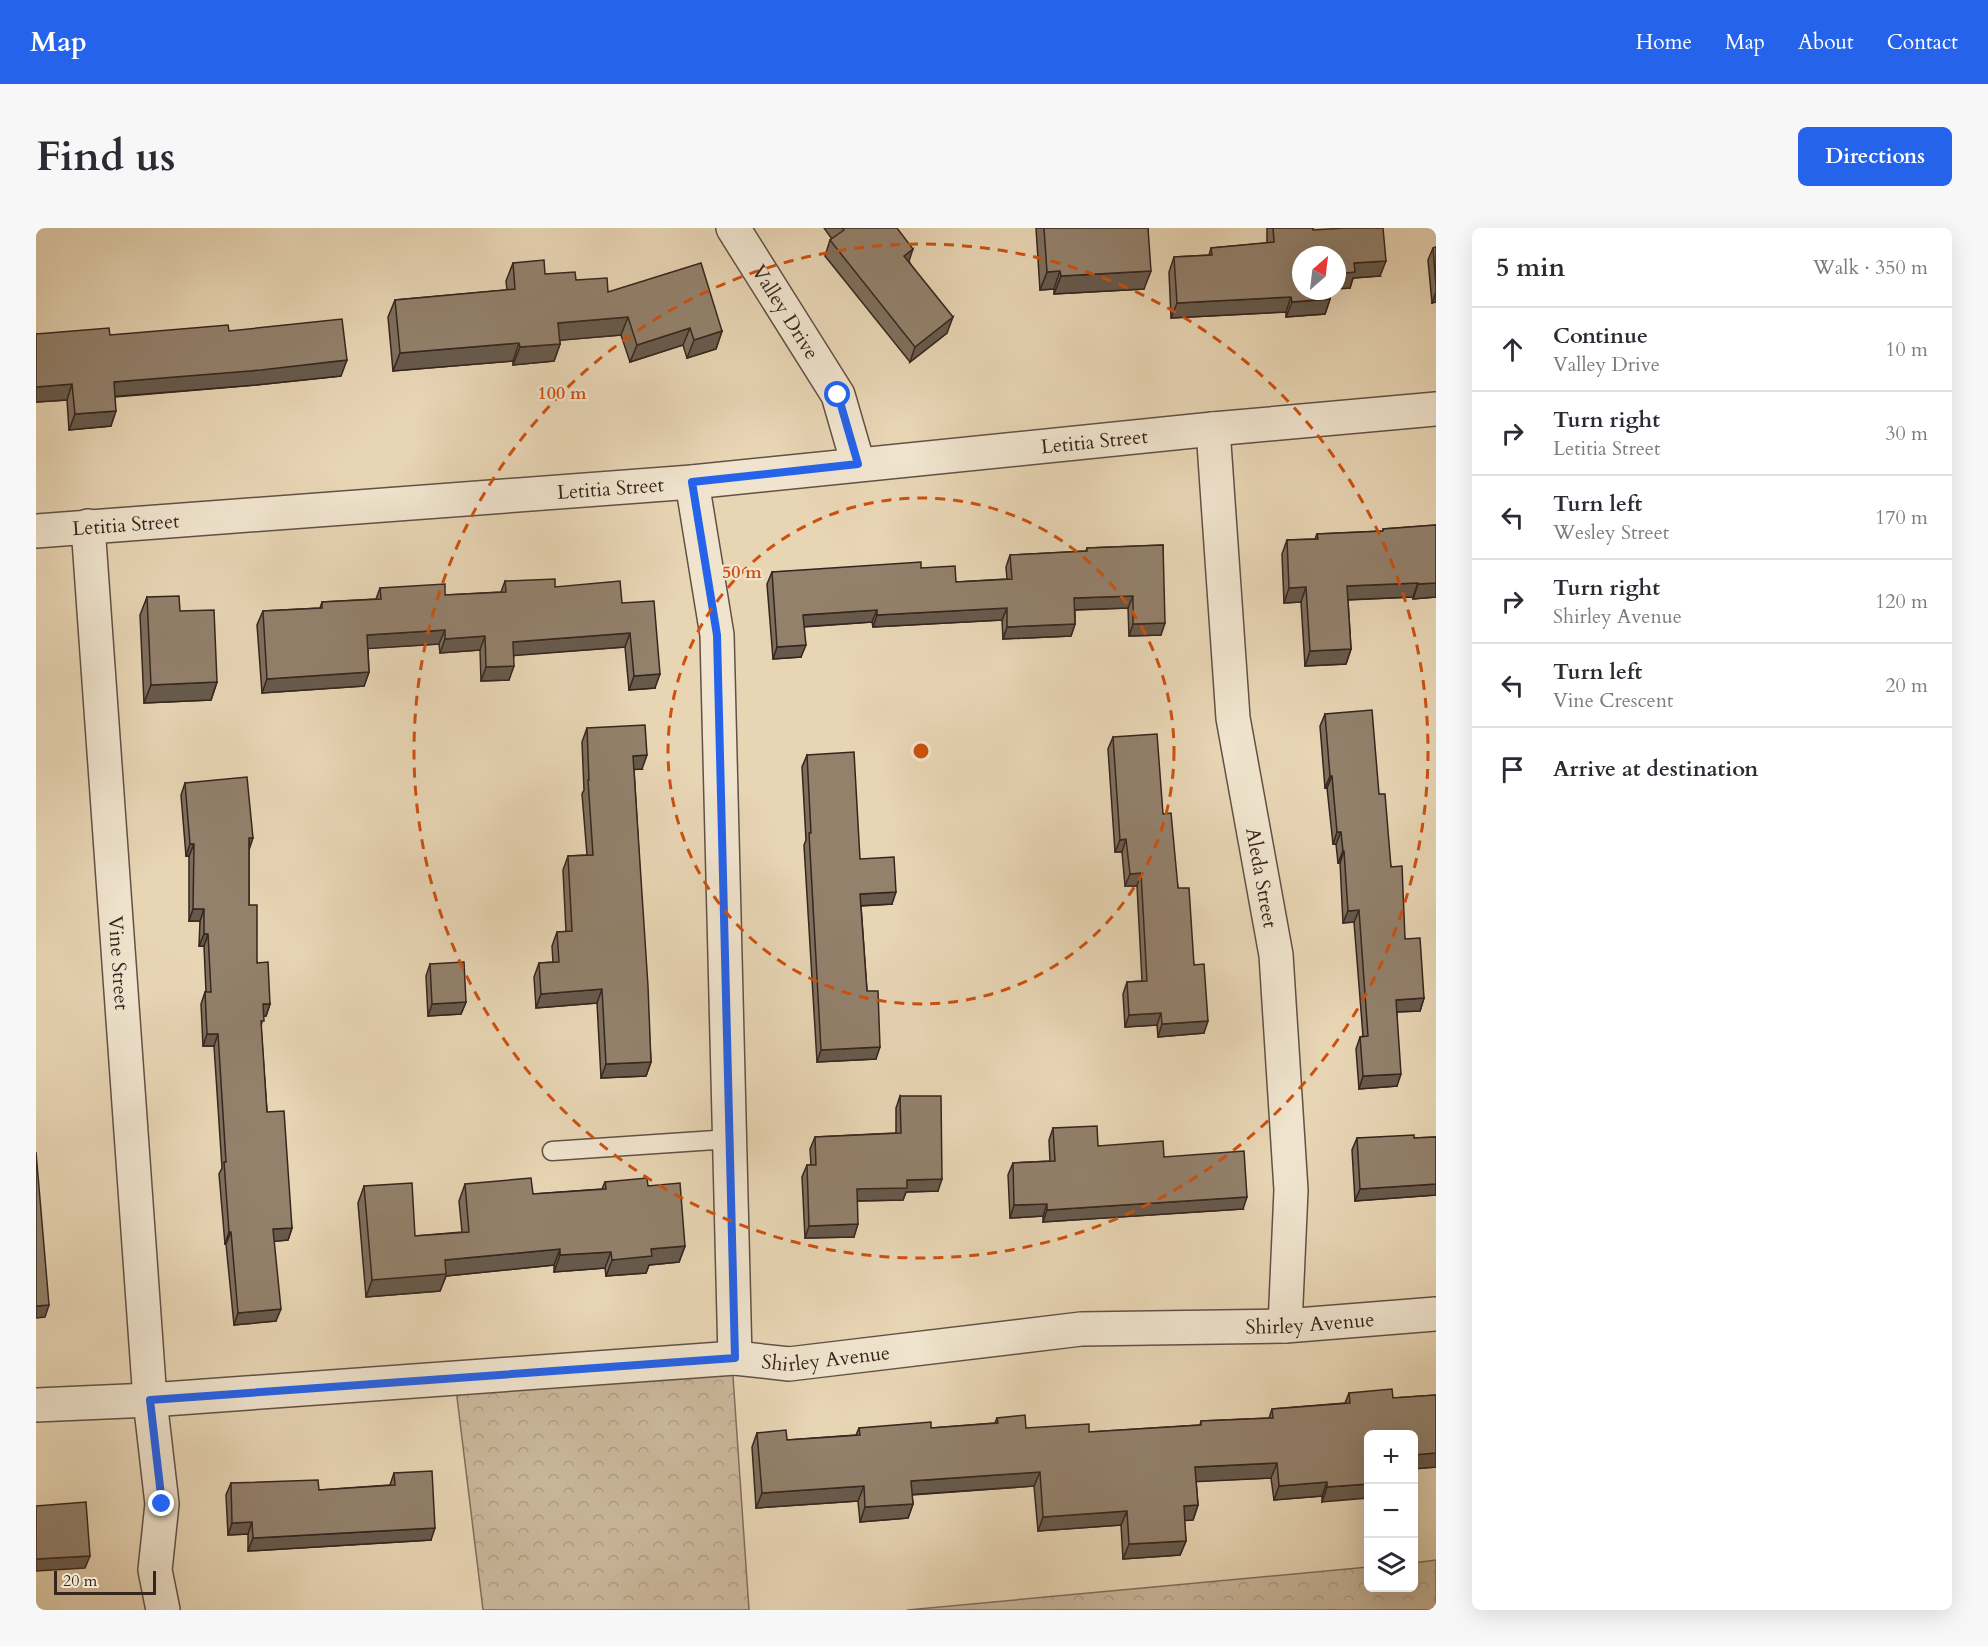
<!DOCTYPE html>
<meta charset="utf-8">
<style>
:root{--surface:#fff;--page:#f7f7f7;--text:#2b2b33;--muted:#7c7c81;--line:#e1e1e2;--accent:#2563eb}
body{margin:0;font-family:Cardo,serif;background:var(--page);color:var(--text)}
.controls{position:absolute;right:18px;bottom:18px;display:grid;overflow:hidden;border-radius:9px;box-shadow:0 6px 24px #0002}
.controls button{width:54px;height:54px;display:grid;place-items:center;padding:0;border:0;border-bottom:2px solid var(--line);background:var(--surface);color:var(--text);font:30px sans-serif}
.compass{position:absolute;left:1256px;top:18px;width:54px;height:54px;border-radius:50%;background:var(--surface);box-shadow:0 6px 24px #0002;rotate:28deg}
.scale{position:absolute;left:18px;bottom:15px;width:102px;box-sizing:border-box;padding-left:6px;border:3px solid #36251f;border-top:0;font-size:16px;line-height:21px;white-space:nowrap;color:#36251f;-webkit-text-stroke:4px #f0e4ce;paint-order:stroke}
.stop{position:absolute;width:18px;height:18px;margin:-14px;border:4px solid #2563eb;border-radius:50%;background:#fff}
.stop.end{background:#2563eb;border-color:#fff;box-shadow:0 2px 6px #0008}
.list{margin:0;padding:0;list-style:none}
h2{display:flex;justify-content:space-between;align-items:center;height:78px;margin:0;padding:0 24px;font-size:26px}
h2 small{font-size:20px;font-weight:400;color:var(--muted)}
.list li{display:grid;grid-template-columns:39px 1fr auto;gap:18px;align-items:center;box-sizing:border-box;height:84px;padding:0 24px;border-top:2px solid var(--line)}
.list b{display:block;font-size:22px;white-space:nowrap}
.list p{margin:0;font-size:20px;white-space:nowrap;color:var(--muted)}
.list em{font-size:20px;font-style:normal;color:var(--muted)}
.icon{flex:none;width:33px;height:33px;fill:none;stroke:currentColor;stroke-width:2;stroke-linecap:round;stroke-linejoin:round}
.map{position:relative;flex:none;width:1400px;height:1382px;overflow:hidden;border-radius:9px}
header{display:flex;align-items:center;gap:36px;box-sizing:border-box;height:84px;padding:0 30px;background:var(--accent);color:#fff}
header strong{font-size:28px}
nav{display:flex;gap:33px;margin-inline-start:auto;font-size:21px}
.intro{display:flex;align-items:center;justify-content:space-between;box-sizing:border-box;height:144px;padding:0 36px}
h1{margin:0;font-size:42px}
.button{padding:15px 27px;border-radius:9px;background:var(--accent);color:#fff;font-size:21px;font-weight:700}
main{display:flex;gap:36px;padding:0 36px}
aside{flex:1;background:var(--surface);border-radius:9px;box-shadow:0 6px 24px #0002}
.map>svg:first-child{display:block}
</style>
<header>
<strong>Map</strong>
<nav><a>Home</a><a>Map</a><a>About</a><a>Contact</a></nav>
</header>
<div class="intro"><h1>Find us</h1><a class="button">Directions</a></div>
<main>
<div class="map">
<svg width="1400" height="1382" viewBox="0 0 1400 1382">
<defs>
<pattern id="forest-crowns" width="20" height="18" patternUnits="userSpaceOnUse" patternTransform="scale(1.5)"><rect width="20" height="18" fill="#cab79b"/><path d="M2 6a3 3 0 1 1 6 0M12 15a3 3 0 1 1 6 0" fill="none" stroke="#ae9d85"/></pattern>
</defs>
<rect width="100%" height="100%" fill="#e8d5b4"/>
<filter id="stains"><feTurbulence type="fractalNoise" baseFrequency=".00333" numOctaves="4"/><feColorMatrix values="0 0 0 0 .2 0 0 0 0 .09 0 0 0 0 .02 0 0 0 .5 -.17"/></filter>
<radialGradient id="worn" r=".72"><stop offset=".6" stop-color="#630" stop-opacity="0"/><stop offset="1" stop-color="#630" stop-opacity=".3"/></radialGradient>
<!-- forest -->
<g fill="url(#forest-crowns)" stroke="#806e5d" stroke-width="1.5">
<path d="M696,1134l17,248h-266l-28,-229z"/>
<path d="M1400,1332v50h-529l461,-43v21h46v-25z"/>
</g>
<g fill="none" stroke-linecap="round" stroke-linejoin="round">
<!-- service casing -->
<g stroke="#625144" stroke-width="21">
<path id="service" d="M516,923l178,-12"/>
</g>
<!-- minor casing -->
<g stroke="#625144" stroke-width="36">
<g id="minor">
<path id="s1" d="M697,0l105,167 20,69"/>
<path id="s2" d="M1177,201l20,289 43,237 15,235 -6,136"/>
<path d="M656,254l25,153 18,723"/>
<path id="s3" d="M52,298l62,874 12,104 -7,66 8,40"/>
<path id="s4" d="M0,303l656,-49 521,-53 223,-20"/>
<path id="s5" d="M0,1177l114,-5 585,-42 54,6 292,-35 204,-3 151,-12"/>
</g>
</g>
<!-- service -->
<use href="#service" stroke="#f0e4ce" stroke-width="18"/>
<!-- minor -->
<use href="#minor" stroke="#f0e4ce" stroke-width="33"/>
</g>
<!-- wall -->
<g fill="#7e6f5d" stroke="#36251f" stroke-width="1.5">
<path d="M788,0h73l12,33 38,72 -37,29 -85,-106 5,-16 2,-1z"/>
<path d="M1000,0h112l-4,61 -90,5v-5l-14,1z"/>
<path d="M1231,0h46v2l67,46 -27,2 -3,10 -49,-33 29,44 -5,15 -39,3v-5l-115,6 -2,-46 5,-15 35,-2 2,-7 56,-5z"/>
<path d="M1400,19v55l-4,1 -4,-43 5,-12z"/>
<path d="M477,35l32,11 31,6 146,51 -6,18 -29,9 -4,-13 -53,17 -9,-27 -61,5v4l-6,17 -41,4v-4l-120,10 -5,-54 7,-17 112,-10 -1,-9z"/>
<path d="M193,103l112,45 -85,9 -141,12 -4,29 -42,4 -2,-30 -31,2v-68l74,1z"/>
<path d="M1400,297v72l-23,2v-2l-65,3 3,49 -5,15 -41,2 -4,-64 -17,1 -2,-49 5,-14 28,-1 2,-5 66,-3v-2z"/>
<path d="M1127,317l-2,90 -32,1 -1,-28 -53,2v14l-4,12 -68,3 -1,-19 -129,7 -1,-5 -68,5 -3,30 -28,2 -6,-75 5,-12 149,-4 35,14 51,-3 -1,-12 4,-12 76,-4 1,-3z"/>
<path d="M469,353l50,6 67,16 33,85 -26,2 -4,-43 -111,8 -5,25 -28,1 -1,-31 -40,3 -1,-9 -71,4 1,24 -5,14 -102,7 -5,-68 6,-14 57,-3 2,-6 54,-3 4,-11 65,7 56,-3z"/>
<path d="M111,369l70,85 -6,18 -67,3 -4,-88z"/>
<path d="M1289,486l54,80 12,73 14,72 19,59 -4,13 -23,1v74l-38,3 -3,-40 4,-12 3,-1 -9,-114 -11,1 -3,-60h-2l-2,-19h-3l-6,-56h-2l-5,-62z"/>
<path d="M551,500l55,41h-8l17,293 -5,14 -45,2 -4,-75 -61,5 -2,-31 5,-14 14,-1 -1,-16 5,-14h9l-3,-62 5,-14 19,-1 -5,-61 2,-4 -2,-48z"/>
<path d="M1077,509l50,77 31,151 10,68 -46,4 -1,-12 -32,2 -2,-33 4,-12 15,-1 -5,-95h-12l-3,-34h-7l-7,-103z"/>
<path d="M771,527l53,104 32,45 -31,2 6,85 9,68 -59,3 -13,-217 2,-5 -4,-73z"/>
<path d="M149,555l64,66v56l8,58 13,41 -4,12h-3l-2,11 6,85 25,116 -4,12 -14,1 2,80 -42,4 -8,-81h-1l-6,-70 3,-6 -8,-122h-11l-2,-42 4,-12h1l-2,-46h-5l1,-25h-11v-65h-3l-5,-61z"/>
<path d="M394,736l36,38 -5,12 -33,2 -2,-40z"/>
<path d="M864,868l38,95 -32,1 -3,8 -46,1 -3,36 -49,1 -3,-61 5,-12h4l-1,-16 5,-12 81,-4v-25z"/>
<path d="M1017,900l45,18 66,11 79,52 -200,13v-6l-33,2 -2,-43 5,-12 37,-2 -1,-21z"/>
<path d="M1400,909v58l-81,6 -3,-51 5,-12h57z"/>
<path d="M569,954l43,4 37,60 -6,16 -30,3 -3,8 -40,3 -1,-8 -51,4v-7l-108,11 -6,15 -74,6 -8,-94 6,-17 51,50 47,-4 -3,-31 6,-17 68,10 69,-5z"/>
<path d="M1313,1165l44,5 43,-3v72l-23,2v-35l-91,68v-6l-48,4 -3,-22 -75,3 2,24 -5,15h-9l2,21 -6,14 -57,4 -2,-34 -83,6 -4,-45 -122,9 1,9 -5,14 -48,4 -2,-21 -102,7 -4,-61 5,-14 30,7 69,-5 3,-7h72l64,-5 2,-5 29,10 63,4 111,-7 1,-4 68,-3 3,-9 73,-6z"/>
<path d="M358,1245l37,67 -183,11v-17l-20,1 -2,-40 5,-12 88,7 71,-5z"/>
</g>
<!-- shaded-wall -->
<g fill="#675a4c" stroke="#36251f" stroke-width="1.5">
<path d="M877,21l-5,15 -4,-8z"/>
<path d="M1350,33l-6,15 -27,2 -3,10 -13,1v-15l17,-11z"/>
<path d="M1024,43l-6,18 -14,1 7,-18z"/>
<path d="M1115,43l-7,18 -90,5 7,-18z"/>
<path d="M1400,64v10l-4,1z"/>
<path d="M1255,69l-5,15 -115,6 6,-15z"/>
<path d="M1294,71l-5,15 -39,3 6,-15z"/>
<path d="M592,89l-7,18 -69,6 6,-18z"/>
<path d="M917,89l-6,16 -37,29 5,-15z"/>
<path d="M654,100l-7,17 -53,17 7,-17z"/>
<path d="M686,103l-6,18 -29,9 7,-18z"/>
<path d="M483,115l-6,18 -120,10 7,-18z"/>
<path d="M524,116l-6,17 -41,4 7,-18z"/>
<path d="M311,132l-6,16 -85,9 -148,12 6,-15z"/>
<path d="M36,156l-5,16 -31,2v-15z"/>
<path d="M80,183l-5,15 -42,4 6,-16z"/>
<path d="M1382,355l-5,14 -71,3 5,-14z"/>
<path d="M1400,355v14l-23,2 5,-15z"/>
<path d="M1270,359l-5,15 -17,1 5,-15z"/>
<path d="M1097,368l-5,12 -58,2 4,-12z"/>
<path d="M971,380l-5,12 -129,7 4,-12z"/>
<path d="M841,382l-5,12 -73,5 4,-12z"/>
<path d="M1129,395l-4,12 -32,1 4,-12z"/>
<path d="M1039,396l-4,12 -68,3 4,-12z"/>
<path d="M409,402l-6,14 -77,5 5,-14z"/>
<path d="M594,405l-5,14 -117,9 5,-14z"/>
<path d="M449,408l-5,14 -40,3 5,-14z"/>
<path d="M770,417l-5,12 -28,2 4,-12z"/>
<path d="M1315,421l-5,15 -41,2 5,-15z"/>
<path d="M478,438l-5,14 -28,1 5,-14z"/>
<path d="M333,444l-5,14 -102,7 5,-14z"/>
<path d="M624,446l-5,14 -26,2 5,-14z"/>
<path d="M181,454l-6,18 -67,3 7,-18z"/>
<path d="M611,527l-5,14 -14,1 5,-14z"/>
<path d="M1294,548h2l-5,12h-2z"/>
<path d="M1301,604h4l-5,12h-3z"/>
<path d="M213,610h4l-4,12z"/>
<path d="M1090,611l-4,13h-7l5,-12z"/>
<path d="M154,616h4l-5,12h-3z"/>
<path d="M1307,623h1l-4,12h-2z"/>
<path d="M1105,645l-4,13h-12l5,-12z"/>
<path d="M860,664l-4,12 -36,2 4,-12z"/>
<path d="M157,681h11l-4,12h-11z"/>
<path d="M1323,682l-5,12 -11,1 5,-12z"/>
<path d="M168,706h4l-4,12h-5z"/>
<path d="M566,761l-5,14 -61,5 5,-14z"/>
<path d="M1388,770l-4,13 -28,1 4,-12z"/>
<path d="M430,774l-5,12 -33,2 4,-12z"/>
<path d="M227,776h7l-4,12h-7z"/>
<path d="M1125,785l-4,12 -32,2 4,-12z"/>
<path d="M1172,793l-4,12 -46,4 4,-13z"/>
<path d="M171,806h11l-4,12h-11z"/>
<path d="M844,819l-4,12 -59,3 4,-12z"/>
<path d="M615,834l-5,14 -45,2 5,-14z"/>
<path d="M1365,846l-4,12 -38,3 4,-13z"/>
<path d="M906,951l-4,12 -32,1 -3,8 -50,1 4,-12 50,-9z"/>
<path d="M1400,956v11l-81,6 5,-12z"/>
<path d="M1211,969l-4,12 -200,13 4,-12z"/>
<path d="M1011,976l-4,12 -33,2 4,-13z"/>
<path d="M822,996l-4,13 -49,1 4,-12z"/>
<path d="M256,1000l-4,12 -19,2 4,-13z"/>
<path d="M193,1004h2l-5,12h-1z"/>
<path d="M649,1018l-6,16 -30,3 -3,8 -40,3 6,-16 39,-11z"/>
<path d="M524,1021l-6,16 -108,11 -6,15 -74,6 6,-17 73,-20z"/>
<path d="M575,1024l-6,16 -51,4 6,-17z"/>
<path d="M13,1077l-4,12 -9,1v-12z"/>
<path d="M245,1081l-5,12 -42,4 4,-12z"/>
<path d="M1400,1225v14l-23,2v-14z"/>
<path d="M1241,1235l-6,15 -81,4 5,-15z"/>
<path d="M1004,1244l-6,14 -128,9 5,-14z"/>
<path d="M1291,1254l-5,14 -48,4 5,-14z"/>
<path d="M1332,1256v14l-46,4 5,-15z"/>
<path d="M828,1258l-6,15 -102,7 6,-15z"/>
<path d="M877,1276l-5,14 -48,4 5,-15z"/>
<path d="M1162,1277l-5,15 -15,1 6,-15z"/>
<path d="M1091,1283l-6,14 -83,6 5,-14z"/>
<path d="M216,1294l-4,12 -20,1 4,-12z"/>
<path d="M399,1300l-4,12 -183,11 5,-13z"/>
<path d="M1150,1313l-6,14 -57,4 6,-15z"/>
<path d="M54,1328l-5,12 -49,3v-12z"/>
</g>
<!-- building -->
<g fill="#93816c" stroke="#36251f" stroke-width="1.5">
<path d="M806,0h55l16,21 -9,7 49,61 -38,30 -85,-107 14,-10z"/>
<path d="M1008,0h104l3,43 -90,5 -1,-5 -13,1z"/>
<path d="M1237,0h40v2l32,-2h38l3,33 -32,2 1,9 -18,2v-19h-36v36h29v8l-38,3 -1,-5 -114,6 -3,-46 38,-2 -1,-7 63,-6z"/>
<path d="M1400,19v39l-3,-38z"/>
<path d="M508,32l1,14 30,-2 1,8 31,-2 1,14 93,-29 21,68 -28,9 -4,-12 -53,17 -9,-28 -70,6 2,21 -40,3 -1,-4 -119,10 -5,-53 120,-11 -2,-26z"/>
<path d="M306,91l5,41 -86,10 -147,12 2,29 -41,3 -3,-30 -36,3v-53l73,-6 1,7 118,-10 1,6z"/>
<path d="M1400,297v58l-18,1v-1l-71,3 4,63 -41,2 -4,-64 -17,1 -2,-48 31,-1 -1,-5 66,-3v-2z"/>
<path d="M1127,317l2,78 -32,1v-28l-59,2 1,26 -68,3v-19l-130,7v-5l-74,5 3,30 -29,2 -5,-75 149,-10v6l34,-2 1,16 56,-3 -2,-24 77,-4v-3z"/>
<path d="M519,351v8l65,-6 2,22 32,-2 6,73 -26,2 -4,-43 -117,9 1,24 -28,1 -1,-31 -40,3v-9l-78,5 2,37 -102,7 -4,-68 59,-3v-6l59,-3 -1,-11 65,-4v11l61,-3 -1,-11z"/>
<path d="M143,368l1,15 34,-1 3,72 -66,3 -4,-88z"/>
<path d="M1336,482l7,84h6l6,73 11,-1 3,73 15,-1 4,60 -28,2 5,74 -38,2 -3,-39 8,-1 -9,-126 -11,1 -4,-60h-1l-2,-19h-4l-5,-56h-2l-5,-62z"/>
<path d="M609,497l2,30 -14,1 15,230 3,76 -45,2 -4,-75 -61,5 -2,-31 20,-1 -2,-30 15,-1 -4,-75 25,-1 -5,-75h1l-2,-52z"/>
<path d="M1121,506l6,80 8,-1 7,75h11l5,77 10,-1 4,57 -46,3 -1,-11 -32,2 -2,-33 20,-1 -6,-108 -11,1 -4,-35 -6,1 -7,-103z"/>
<path d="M818,524l6,107 34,-2 2,35 -36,2 7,97h11l2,56 -59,3 -12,-217h2l-4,-78z"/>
<path d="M211,549l6,61h-4v67h8v58l11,-1 2,42h-7l1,17h-3l6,91 17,-1 8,117 -19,1 8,80 -43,4 -7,-81h-2l-5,-70h2l-8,-128h-11l-2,-42h6l-3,-58h-4v-25h-11l1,-65h-4l-5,-61z"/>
<path d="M428,734l2,40 -34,2 -2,-40z"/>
<path d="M864,868h41l1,83 -35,1v8l-50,1 1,35 -49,2 -2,-61h9l-1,-28 86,-4z"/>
<path d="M1061,898l1,20 65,-5 1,16 80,-6 3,46 -200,13v-6l-33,1 -1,-42 42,-2 -2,-33z"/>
<path d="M1378,907v3l22,-1v47l-76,5 -3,-51z"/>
<path d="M0,924l13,153 -13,1z"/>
<path d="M495,950l2,16 73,-5 -1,-7 42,-4 1,8 32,-3 5,63 -34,3 1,7 -40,4 -1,-8 -51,3v-6l-115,11 1,14 -74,6 -8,-94 48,-3 3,53 54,-4 -4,-48z"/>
<path d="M1356,1161l1,9 43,-3v58l-23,2v-21h-45v50l-41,3v-5l-48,4 -2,-23 -82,4 3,38 -14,1 2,35 -57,3 -2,-33 -84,6 -3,-45 -129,9 2,23 -48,3 -1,-21 -102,7 -5,-60 29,-3 1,10 73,-5 -1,-7 72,-6v6l67,-5 -1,-5 28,-3 1,13 63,-4v8l112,-7v-4l72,-3 -1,-9 78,-6 -1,-10z"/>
<path d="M396,1243l3,57 -182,10 -1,-16 -20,1 -1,-40 87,-3 1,10 76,-5 -1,-12z"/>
<path d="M50,1274l4,54 -54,3v-53z"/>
</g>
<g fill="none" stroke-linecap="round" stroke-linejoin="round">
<!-- route -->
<path stroke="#2563eb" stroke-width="8" d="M126,1276l-12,-104 585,-42 -18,-723 -25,-153 166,-18 -20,-69"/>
</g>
<!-- distance rings -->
<g fill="none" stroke="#cd510f" stroke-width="3" stroke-dasharray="10 8">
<circle cx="885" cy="523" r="253"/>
<circle cx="885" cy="523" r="507"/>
</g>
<g text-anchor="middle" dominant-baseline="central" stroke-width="4.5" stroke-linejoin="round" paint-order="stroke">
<!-- street labels -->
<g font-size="20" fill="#36251f" stroke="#f0e4ce">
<text stroke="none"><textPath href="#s1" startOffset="99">Valley Drive</textPath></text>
<text stroke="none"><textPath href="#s4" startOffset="1062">Letitia Street</textPath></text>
<text stroke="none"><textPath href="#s4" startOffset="576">Letitia Street</textPath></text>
<text stroke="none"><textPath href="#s4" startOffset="90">Letitia Street</textPath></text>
<text stroke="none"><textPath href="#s2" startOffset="452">Aleda Street</textPath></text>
<text stroke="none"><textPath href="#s3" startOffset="438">Vine Street</textPath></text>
<text stroke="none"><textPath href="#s5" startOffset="1278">Shirley Avenue</textPath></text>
<text stroke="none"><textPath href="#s5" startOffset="792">Shirley Avenue</textPath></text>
</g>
</g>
<circle cx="885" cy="523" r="9" fill="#cd510f" stroke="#f0e4ce" stroke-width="3"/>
<g font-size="18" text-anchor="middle" font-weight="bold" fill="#cd510f" stroke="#f0e4ce" stroke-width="4.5" stroke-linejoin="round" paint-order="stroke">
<text x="526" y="171">100 m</text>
<text x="706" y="350">50 m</text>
</g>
<rect width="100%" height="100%" filter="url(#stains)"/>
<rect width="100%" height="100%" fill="url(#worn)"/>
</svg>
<div class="controls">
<button>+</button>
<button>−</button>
<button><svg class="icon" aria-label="layers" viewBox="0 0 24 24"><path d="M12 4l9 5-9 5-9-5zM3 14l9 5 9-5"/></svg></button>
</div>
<svg class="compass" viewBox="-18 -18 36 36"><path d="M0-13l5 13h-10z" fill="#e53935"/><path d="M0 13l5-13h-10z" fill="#7c7c81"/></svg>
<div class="scale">20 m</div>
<div class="stop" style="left:802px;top:167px"></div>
<div class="stop end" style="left:126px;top:1276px"></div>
</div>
<aside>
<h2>5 min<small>Walk · 350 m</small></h2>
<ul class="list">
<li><svg class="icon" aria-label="ahead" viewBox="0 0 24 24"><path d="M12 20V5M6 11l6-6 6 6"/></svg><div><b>Continue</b><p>Valley Drive</p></div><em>10 m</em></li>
<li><svg class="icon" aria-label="right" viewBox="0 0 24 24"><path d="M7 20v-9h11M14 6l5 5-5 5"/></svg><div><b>Turn right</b><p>Letitia Street</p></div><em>30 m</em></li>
<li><svg class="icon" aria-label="left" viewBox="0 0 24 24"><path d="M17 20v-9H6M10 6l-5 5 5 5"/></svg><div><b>Turn left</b><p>Wesley Street</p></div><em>170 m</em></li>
<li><svg class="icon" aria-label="right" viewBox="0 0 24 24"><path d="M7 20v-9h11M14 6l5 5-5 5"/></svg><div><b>Turn right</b><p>Shirley Avenue</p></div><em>120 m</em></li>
<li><svg class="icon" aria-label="left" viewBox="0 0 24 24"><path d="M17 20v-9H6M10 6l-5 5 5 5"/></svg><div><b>Turn left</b><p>Vine Crescent</p></div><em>20 m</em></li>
<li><svg class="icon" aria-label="arrive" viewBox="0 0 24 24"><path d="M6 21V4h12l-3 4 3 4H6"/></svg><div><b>Arrive at destination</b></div></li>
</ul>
</aside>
</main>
